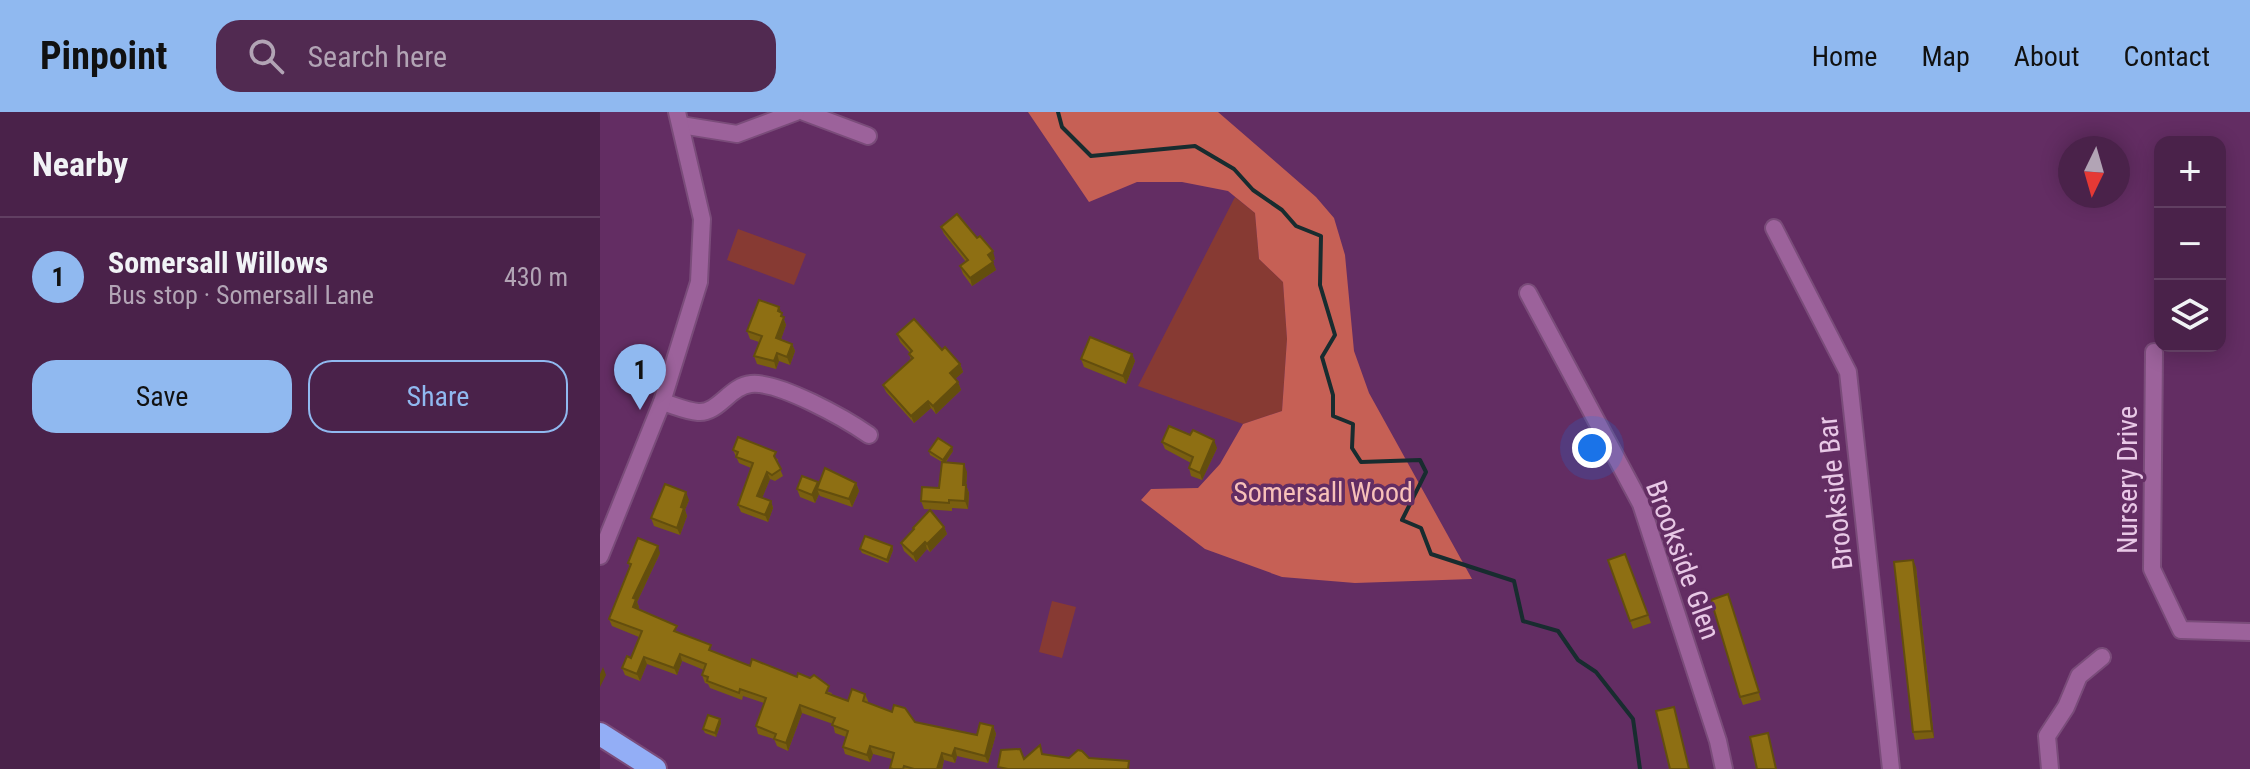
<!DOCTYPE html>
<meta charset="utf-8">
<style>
:root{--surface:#4a224a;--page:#512a51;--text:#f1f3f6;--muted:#b2a4b5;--line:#613f62;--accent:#90b9f0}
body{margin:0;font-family:"Roboto Condensed",sans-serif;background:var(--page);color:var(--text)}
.controls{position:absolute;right:24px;top:24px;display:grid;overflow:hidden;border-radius:16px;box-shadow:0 4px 20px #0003}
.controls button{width:72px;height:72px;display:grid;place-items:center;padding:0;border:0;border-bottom:2px solid var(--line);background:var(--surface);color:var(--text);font:40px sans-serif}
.compass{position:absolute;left:1458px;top:24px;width:72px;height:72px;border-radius:50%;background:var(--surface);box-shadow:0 4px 20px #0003;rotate:185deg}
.you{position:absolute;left:992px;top:336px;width:28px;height:28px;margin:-20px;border:6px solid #fff;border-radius:50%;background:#1a73e8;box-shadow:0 0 0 12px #1a73e833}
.badge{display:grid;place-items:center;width:52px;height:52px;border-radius:50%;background:var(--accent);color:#111;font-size:26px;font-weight:700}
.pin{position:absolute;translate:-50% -66px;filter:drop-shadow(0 2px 4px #0008)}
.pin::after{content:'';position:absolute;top:42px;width:28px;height:24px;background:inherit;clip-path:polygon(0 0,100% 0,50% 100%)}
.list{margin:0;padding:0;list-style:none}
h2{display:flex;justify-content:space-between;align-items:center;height:104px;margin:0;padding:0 32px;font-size:34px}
h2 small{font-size:26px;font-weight:400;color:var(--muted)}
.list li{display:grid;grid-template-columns:52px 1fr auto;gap:24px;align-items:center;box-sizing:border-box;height:120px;padding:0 32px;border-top:2px solid var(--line)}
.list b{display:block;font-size:30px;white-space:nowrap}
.list p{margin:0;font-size:26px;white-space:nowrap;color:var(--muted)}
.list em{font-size:26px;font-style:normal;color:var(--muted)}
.actions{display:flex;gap:16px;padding:24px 32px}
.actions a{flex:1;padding:18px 0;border:2px solid var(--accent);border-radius:24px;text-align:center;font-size:28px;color:var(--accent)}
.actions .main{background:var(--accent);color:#111}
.icon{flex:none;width:44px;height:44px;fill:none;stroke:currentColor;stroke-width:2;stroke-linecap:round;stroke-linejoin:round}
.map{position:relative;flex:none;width:1650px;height:657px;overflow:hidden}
header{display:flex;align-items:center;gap:48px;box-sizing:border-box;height:112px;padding:0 40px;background:var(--accent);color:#111}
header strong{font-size:38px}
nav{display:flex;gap:44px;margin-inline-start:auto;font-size:28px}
.search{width:560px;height:72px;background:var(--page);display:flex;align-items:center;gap:20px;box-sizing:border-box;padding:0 28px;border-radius:24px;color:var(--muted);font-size:30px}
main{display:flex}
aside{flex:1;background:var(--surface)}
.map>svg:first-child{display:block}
</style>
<header>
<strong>Pinpoint</strong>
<div class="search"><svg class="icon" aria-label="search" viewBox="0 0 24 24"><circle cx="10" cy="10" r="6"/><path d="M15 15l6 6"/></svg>Search here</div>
<nav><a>Home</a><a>Map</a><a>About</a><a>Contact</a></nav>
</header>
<main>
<aside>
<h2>Nearby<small></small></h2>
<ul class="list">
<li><span class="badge">1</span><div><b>Somersall Willows</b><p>Bus stop · Somersall Lane</p></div><em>430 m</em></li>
</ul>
<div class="actions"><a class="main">Save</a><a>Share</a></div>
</aside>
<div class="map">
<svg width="1650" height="657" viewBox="0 0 1650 657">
<rect width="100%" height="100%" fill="#632d63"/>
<!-- green -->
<g fill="#873a33">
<path d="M635,85l20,16 4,46 24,23 4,57 -5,72 -39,13 -105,-38z"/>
<path d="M138,117l68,25 -12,31 -67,-25z"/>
<path d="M452,489l24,6 -14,51 -23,-6z"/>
</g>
<!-- forest -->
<path fill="#c66055" d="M428,0h190l98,85 18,21 11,37 9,96 15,42 103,186 -117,4 -73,-6 -77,-28 -64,-49 10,-11 47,-1 22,-24 23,-40 39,-13 5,-72 -4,-57 -24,-23 -4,-46 -27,-22 -46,-9h-45l-48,20z"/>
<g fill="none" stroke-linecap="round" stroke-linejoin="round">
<!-- stream -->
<path stroke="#182c2f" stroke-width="4" d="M458,0l4,15 29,29 104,-10 39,23 19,21 29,20 14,16 25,10 -1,49 15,50 -13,22 11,38v21l20,8 -1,24 9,14 59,-2 6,12 -24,48 19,8 10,26 83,27 9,40 35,10 20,29 18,12 37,47 7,50"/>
<!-- minor casing -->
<g stroke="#7a4c7a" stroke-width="20">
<g id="minor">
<path d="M204,0l64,24"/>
<path d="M81,13l56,9 59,-22"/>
<path d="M1174,116l74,144 43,397"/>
<path d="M928,181l113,211 77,237 6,28"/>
<path d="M1554,240l-2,217 29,61 69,2"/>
<path d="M62,290c11,3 24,9 36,10 20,2 32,-26 53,-28 28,-3 95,35 118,51"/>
<path d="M0,444l62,-154 37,-120 3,-63 -25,-107"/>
<path d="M1450,657l-3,-33 19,-29 13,-31 23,-19"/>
</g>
</g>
<!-- highway casing -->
<g stroke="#7a4c7a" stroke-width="26">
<path id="highway" d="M0,622l55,35"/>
</g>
<!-- minor -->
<use href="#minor" stroke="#9c629b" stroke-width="16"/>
<!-- highway -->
<use href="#highway" stroke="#93aef6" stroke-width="22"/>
</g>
<!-- wall -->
<g fill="#7a5f10">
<path d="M341,115l36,11 18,21 -3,2 4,9 -24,16 -9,-12 -3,-8 6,-4 -22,-28z"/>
<path d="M179,195l7,18 -5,14 11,5 3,7 -5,14 -11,-4 -3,8 -19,-5 -3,-8 5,-14 -9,-3 -3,-8z"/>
<path d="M297,222l45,16 18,14 3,8 -8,7 3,3 3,8 -25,24 -5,-6 -17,15 -28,-31 -3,-7 28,-25 -2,-6 1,-1 -10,-11z"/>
<path d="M532,242l3,7 -9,23 -42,-17 -3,-8z"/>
<path d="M562,330l55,6 -15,32 -11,-4 -2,-8 2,-5 -26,-14z"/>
<path d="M133,338l45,9 -1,3 6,14 -8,5 -5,-2 -8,19 9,3 2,7 -5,14 -27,-10 -3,-7 13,-37 -12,-5z"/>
<path d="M329,339h24l-7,11 21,10 -1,13 3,8 -1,16 -16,-1v3l-28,-2 -3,-8 18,-13 3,-26 -12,-7z"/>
<path d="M256,371l3,8 -7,16 -32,-11 -1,-2 -4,9 -15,-6 -3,-8 21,-5z"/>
<path d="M89,388l-4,10 2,6 -7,19 -26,-9 -3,-8z"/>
<path d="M344,415l3,7 -17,18 -3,-3 -11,13 -12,-11 -3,-8 13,-13 -1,-2z"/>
<path d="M292,434l1,4 -5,13 -26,-10 -2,-4z"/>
<path d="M60,441l-23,49 2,5 -1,2 75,43 37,14 82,27 -1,2 17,6 17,-7 3,7v2l47,19 62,13 16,-9 3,8 -8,29 -31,-7 -2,7 -11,-3 -2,9h-52l2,-10 -19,-5 -3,8 -25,-8 -2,-7 3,-10 -11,-4 -2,-9 -31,-11 -14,38 -11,-5 -3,-7 -16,-5 -2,-8 8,-23 -21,-7 -1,4 -32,-12 -2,-4 -3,-1 -3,-8 2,-5 -22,-9 -5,14 -30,-11 -7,17 -15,-6 -3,-7 9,-10 8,-21 -27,-11 -3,-7 21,-52 -2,-4z"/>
<path d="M1025,442l26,69 -18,6 -25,-69z"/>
<path d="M1316,455l18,171 -19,2 -2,-8z"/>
<path d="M1128,482l33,106 -18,5 -3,-8z"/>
<path d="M121,611l-5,14 -11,-4 -2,-4z"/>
</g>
<!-- shaded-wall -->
<g fill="#634e0d">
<path d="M393,139l2,8 -5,4 -2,-8z"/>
<path d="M393,150l3,8 -24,16 -2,-8z"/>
<path d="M179,195l7,18 -7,20 -3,-7z"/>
<path d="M192,232l3,7 -5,14 -3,-8z"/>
<path d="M177,241l2,8 -3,8 -2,-8z"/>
<path d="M532,242l3,7 -9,23 -3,-8z"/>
<path d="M360,252l3,8 -10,9 -3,-8z"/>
<path d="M358,270l3,8 -25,24 -3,-8z"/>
<path d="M328,289l3,7 -17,15 -3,-7z"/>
<path d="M614,328l3,8 -15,32 -2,-7z"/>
<path d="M352,335l1,4 -9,13 -1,-4z"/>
<path d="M364,352l3,8 -1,20 -3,-7z"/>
<path d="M167,360l3,7 -10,24 -3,-7z"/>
<path d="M218,370l3,8 -4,-1 2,5 -4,9 -3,-8z"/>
<path d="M256,371l3,8 -7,16 -3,-8z"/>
<path d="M366,373l3,8 -1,16 -3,-8z"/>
<path d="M86,380l3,8 -4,10 2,6 -7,19 -3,-7 4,-21z"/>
<path d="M171,389l2,7 -5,14 -3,-7z"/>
<path d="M344,415l3,7 -17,18 -3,-8z"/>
<path d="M325,430l2,7 -11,13 -3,-8z"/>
<path d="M58,434l2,7 -23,49 2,5 -3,7 -3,-7v-9z"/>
<path d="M292,434l1,4 -5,13 -1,-3z"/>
<path d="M1313,448l3,7 18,171 -2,-7z"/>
<path d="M80,542l2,7 -5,14 -3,-7z"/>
<path d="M44,545l3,7 -7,17 -3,-7z"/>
<path d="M3,555l3,8 -6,12v-13z"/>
<path d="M200,593l2,8 -14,38 -2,-8z"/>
<path d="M120,607l1,4 -5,14 -1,-4z"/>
<path d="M393,614l3,8 -8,29 -3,-7z"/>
<path d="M270,634l3,8 -3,8 -3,-7z"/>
<path d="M355,636l2,8 -2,7 -3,-7z"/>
<path d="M342,641l2,7 -2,9h-5z"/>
</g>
<!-- building -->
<g fill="#8e6f13" stroke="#634e0d" stroke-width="2">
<path d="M357,102l20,24 3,-2 13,15 -5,4 5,7 -23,16 -10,-12 8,-6 -27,-33z"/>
<path d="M159,188l20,7 -1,4 4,2 -1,3 3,1 -8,21 16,6 -5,13 -10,-4 -3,8 -20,-5 8,-20 -15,-5z"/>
<path d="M314,207l28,31 3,-3 15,17 -10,9 8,9 -25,24 -5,-5 -17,15 -28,-31 30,-27 -4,-4 3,-3 -15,-17z"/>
<path d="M490,225l42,17 -9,22 -42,-17z"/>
<path d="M569,314l21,9 3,-5 21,10 -14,33 -11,-5 4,-11 -31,-15z"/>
<path d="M138,325l38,15 -2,4 7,13 -9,6 -5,-3 -10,24 14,5 -6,14 -27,-10 15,-42 -17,-6 2,-5 -5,-2z"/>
<path d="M338,326l14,9 -9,13 -14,-9z"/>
<path d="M342,350l22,2 -1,21h3l-1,16 -16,-1v3l-28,-2 1,-14 17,1z"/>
<path d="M225,356l31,15 -7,16 -32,-10z"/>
<path d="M202,364l16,6 -6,13 -15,-6z"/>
<path d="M65,372l21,8 -5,15 3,1 -7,20 -26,-10z"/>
<path d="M330,398l14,17 -17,17 -2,-2 -12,12 -12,-11 13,-14 -1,-1z"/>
<path d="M265,424l27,10 -5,14 -27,-11z"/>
<path d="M38,426l20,8 -25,52 3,1 -3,8 44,19 -3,5 37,14 -2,5 41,16 2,-7 45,18 1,-4 12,5 4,-3 15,11 -3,7 22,8 4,-12 13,5 -2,7 29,11 2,-7 11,3 10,14 62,13 3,-12 13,3 -8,30 -30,-8 -3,8 -10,-3 -5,16h-23l-10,-3 -1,3h-10l-3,-1 4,-15 -24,-7 -3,9 -24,-8 5,-16 -16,-6 3,-7 -35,-13 -14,38 -12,-4 2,-5 -20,-8 10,-28 -26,-9 -1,4 -32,-12 1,-4 -6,-2 4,-11 -26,-10 -6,14 -30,-11 -7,17 -15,-6 5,-12 4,2 11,-27 -33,-12 22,-55 -3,-1z"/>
<path d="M1025,442l23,61 -18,6 -22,-61z"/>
<path d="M1313,448l19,171 -19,1 -19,-170z"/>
<path d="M1128,482l31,98 -19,5 -29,-97z"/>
<path d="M1074,595l15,62h-19l-14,-58z"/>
<path d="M108,603l12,4 -5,14 -12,-4z"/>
<path d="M1168,621l8,36h-19l-7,-32z"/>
<path d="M440,633l2,9 27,4 9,-8 4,1 7,7 40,3 -1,8h-120l-10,-2 3,-17 19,-1 4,10z"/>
</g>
<g text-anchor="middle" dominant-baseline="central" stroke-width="7" stroke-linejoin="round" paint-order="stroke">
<!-- street labels -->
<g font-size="28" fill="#e8c8e6" stroke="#632d63">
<text transform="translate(1527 368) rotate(-90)">Nursery Drive</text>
<text transform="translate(1235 381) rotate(-96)">Brookside Bar</text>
<text transform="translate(1083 448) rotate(70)">Brookside Glen</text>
</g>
<!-- park labels -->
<g font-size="28" fill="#f8c1b9" stroke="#632d63">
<text x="723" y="380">Somersall Wood</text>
</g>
</g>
</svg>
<div class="controls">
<button>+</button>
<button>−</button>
<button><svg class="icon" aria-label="layers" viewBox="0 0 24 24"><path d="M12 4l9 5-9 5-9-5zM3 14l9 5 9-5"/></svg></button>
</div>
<svg class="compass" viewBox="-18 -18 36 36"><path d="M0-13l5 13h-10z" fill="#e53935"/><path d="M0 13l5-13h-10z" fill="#b2a4b5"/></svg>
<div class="you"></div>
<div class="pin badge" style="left:40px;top:298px">1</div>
</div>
</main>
